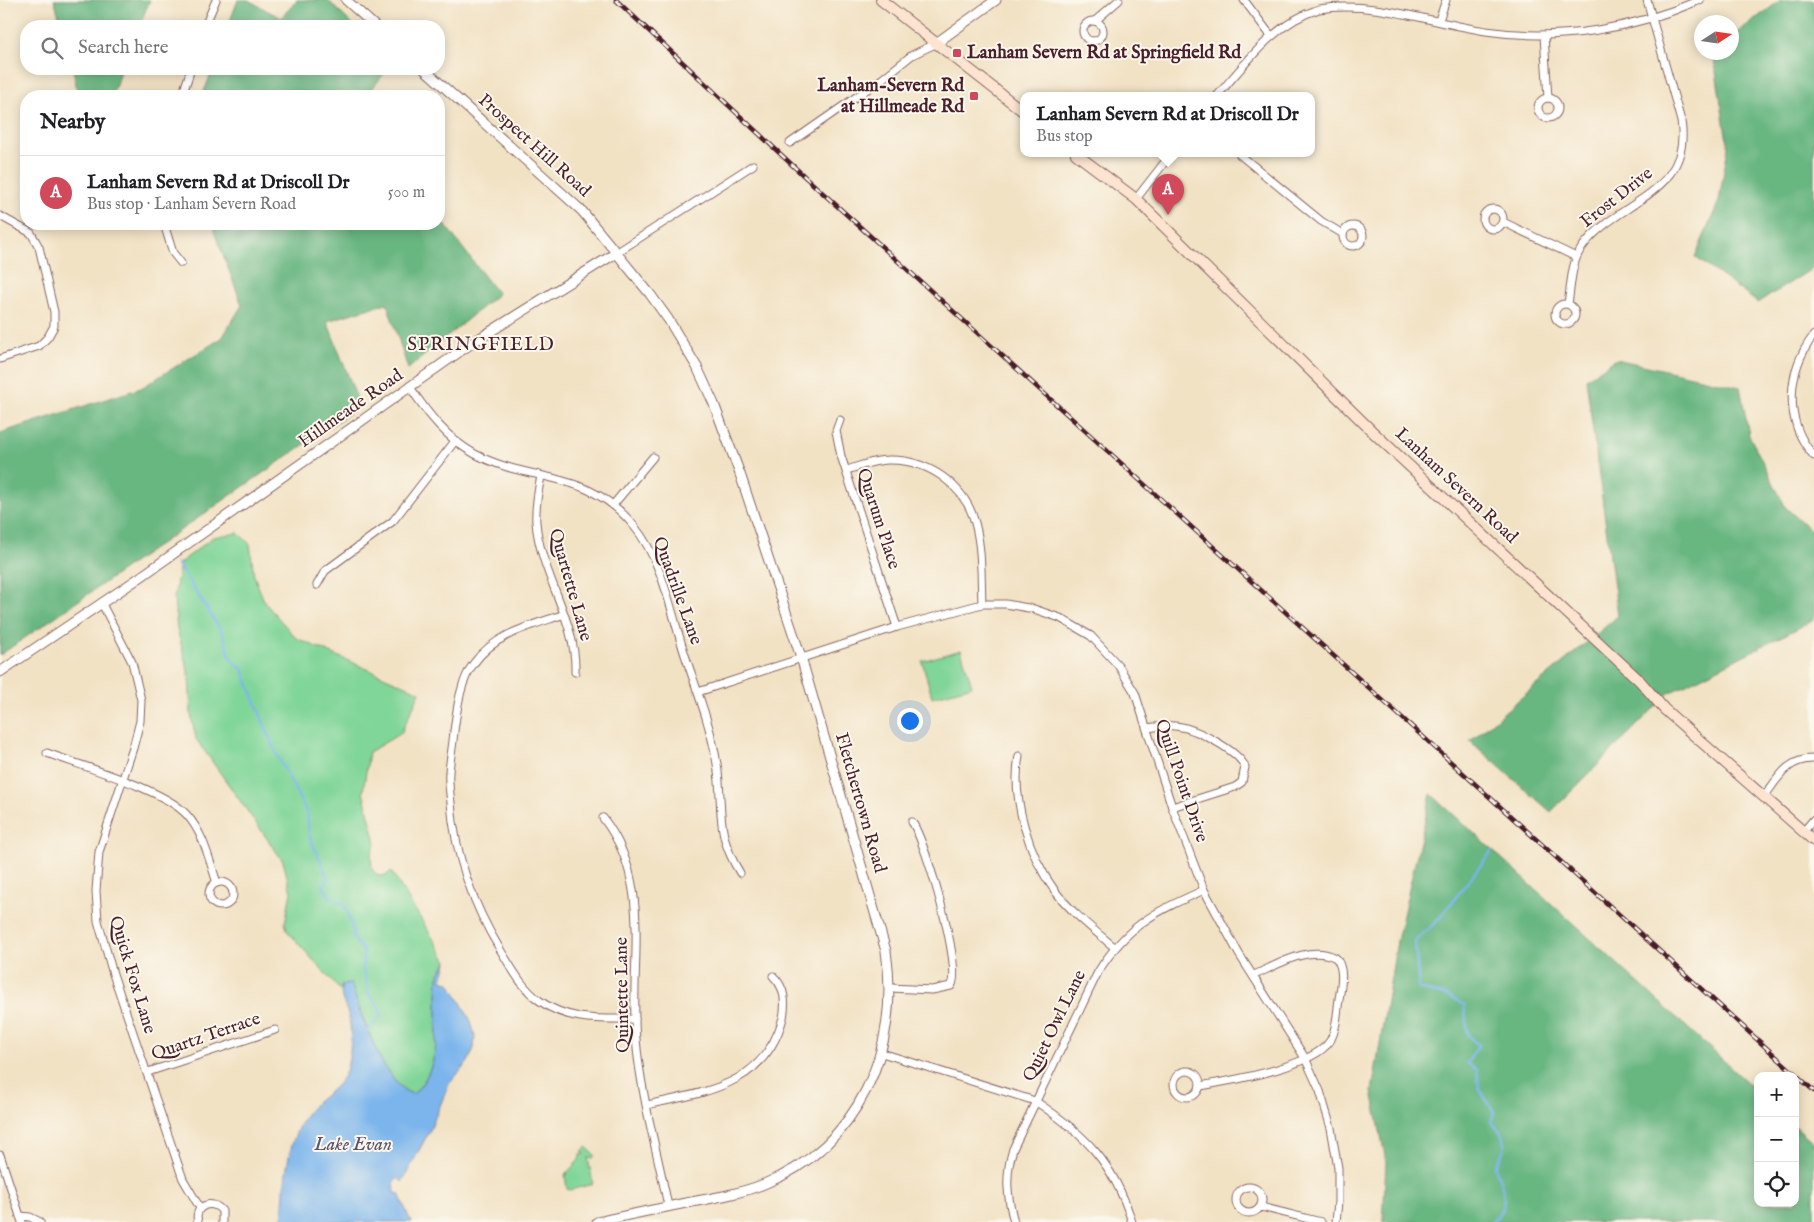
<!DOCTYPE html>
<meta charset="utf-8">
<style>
:root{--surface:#fff;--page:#f6f6f6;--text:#202124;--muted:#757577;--line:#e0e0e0;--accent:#d1495b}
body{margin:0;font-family:"IM FELL English",serif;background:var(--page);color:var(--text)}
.controls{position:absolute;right:15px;bottom:15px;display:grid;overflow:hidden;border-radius:10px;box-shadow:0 2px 12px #0003}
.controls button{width:45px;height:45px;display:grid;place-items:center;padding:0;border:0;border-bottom:1px solid var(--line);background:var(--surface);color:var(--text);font:25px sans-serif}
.compass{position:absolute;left:1694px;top:15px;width:45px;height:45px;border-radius:50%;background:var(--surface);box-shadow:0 2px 12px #0003;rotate:78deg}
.you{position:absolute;left:909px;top:720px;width:18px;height:18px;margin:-12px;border:4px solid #fff;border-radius:50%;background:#1a73e8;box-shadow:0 0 0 8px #1a73e833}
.badge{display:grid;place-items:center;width:32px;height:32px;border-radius:50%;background:var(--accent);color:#fff;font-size:16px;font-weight:700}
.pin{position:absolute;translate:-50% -41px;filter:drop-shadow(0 1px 2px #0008)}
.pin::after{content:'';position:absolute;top:26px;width:18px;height:15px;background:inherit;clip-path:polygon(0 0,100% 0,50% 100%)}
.popup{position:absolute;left:1020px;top:92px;width:295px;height:65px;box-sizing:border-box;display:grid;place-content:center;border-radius:10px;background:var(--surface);filter:drop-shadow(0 1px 4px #0005);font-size:16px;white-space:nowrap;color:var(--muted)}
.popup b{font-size:19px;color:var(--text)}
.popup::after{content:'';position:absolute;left:50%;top:100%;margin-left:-10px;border:10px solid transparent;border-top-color:var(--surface)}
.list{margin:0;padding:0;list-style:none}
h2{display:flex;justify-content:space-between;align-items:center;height:65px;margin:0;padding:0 20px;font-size:21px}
h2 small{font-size:16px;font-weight:400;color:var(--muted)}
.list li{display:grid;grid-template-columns:32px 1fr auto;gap:15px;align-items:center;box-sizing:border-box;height:75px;padding:0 20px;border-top:1px solid var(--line)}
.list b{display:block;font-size:19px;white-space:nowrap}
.list p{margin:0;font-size:16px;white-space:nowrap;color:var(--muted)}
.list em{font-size:16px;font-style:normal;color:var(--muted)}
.icon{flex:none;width:28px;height:28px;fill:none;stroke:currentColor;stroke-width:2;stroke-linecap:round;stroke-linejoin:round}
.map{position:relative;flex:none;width:1814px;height:1222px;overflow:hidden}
.search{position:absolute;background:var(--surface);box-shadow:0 2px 12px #0003;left:20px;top:20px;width:425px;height:55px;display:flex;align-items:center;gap:12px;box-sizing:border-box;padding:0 18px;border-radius:20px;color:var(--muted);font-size:19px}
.panel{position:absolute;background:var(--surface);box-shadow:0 2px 12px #0003;left:20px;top:90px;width:425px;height:140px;border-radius:20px}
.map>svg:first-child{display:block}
</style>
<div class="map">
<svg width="1814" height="1222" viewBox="0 0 1814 1222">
<rect width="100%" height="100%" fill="#fbf7ec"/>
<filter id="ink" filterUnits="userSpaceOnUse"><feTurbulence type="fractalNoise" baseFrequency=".02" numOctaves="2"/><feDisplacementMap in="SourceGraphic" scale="10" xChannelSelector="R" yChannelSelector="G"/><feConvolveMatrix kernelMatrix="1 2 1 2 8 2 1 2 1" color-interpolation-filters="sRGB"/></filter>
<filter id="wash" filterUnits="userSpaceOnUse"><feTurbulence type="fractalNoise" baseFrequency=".0096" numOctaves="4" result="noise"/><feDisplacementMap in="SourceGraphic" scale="20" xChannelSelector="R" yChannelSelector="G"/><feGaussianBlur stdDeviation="1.12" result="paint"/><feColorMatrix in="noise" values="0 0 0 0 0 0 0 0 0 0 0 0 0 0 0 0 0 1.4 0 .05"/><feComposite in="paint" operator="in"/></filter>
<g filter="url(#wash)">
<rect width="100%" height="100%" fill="#f2e2c4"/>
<!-- green -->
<g fill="#80d598" stroke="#657a62">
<path d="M238,533l12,11 4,32 11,27 31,35 124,54 -19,41 -32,19 -6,40 13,51 -5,11 1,15 6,7 9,-1 4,-4 56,90c-3,6 -9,12 -9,18 -4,40 8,84 -25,115 -29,-6 -53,-84 -62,-110l-9,1 -2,5 -52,-58 -3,-9 6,-31 -8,-31 -87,-122 -5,-24 -2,-40 -12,-46 -3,-30 6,-36 33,-26z"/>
<path d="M961,650l11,36 -40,11 -10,-36z"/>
<path d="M586,1147l9,8 -3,4 -4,-1 5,26 -23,6 -3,-1 -2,-14 14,-15 1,-5 5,-1 -3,-3z"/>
</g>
<!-- forest -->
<g fill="#68b680" stroke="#596a56">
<path d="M54,0h96l-11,26h-77z"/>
<path d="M238,0h10l33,18 16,-18h31l26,26h-126z"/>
<path d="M1781,0h33v265l-4,5 -52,33 -63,-46 24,-56 9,-54 -15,-94 19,-1v-16z"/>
<path d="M73,69h48l-9,27h-34z"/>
<path d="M213,69h175l-22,27h-164z"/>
<path d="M439,217l59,77 -90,75 -21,-66 -60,18 33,85 -360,249v-222l141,-45 81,-50 20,-33 -28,-74 1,-7h224z"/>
<path d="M1616,359l124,28 9,48 37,73 28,25v87l-145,73 -118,119 -81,-71 148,-125 -32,-237z"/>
<path d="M1431,794l327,298v111h37v-77l19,17v79h-431l3,-61 -14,-70 25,-150z"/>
</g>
<!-- water -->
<path fill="#7cb5ec" stroke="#636a8c" d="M447,962l-5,18 8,3 21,38 4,15 -1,12 -6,14 -19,22 -19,46 -28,52 -4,-4 -4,4 1,11 4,1 12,28h-129c2,-35 4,-85 28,-113 12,-14 29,-20 36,-38 5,-15 6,-38 3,-53 -2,-11 -11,-22 -7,-33l9,-1c9,26 33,104 62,110 33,-30 21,-75 25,-115 0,-6 6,-12 9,-17z"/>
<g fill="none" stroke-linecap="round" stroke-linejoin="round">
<!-- stream -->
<g stroke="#7cb5ec" stroke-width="2.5">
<path d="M177,563l45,69 9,27 12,11 31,79 33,64 2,22 19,43 -5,9 8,11 14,7c2,10 10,23 8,33l10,12v19l6,25 11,15 1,6 -14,17"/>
<path d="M1491,852l-52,67 -24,22 4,48 29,7 16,9 4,31 11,9 -12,18 10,7 2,18 15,24 -3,10 10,10 4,15 -10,20c8,22 17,36 -3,55"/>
</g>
</g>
</g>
<g filter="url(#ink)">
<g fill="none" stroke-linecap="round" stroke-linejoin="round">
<!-- minor casing -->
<g stroke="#856361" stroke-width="9">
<g id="minor">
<path d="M1244,0l27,36"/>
<path d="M1439,20l7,-20"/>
<path d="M1095,21l24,-21"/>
<circle cx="1093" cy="31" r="10"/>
<path d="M205,26l11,-26"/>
<path d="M1544,36l4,62"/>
<path d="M182,96l9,-27"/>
<path d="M1217,96c30,-34 57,-73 102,-87 55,-9 113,14 167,22 72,11 147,-2 214,-31"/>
<circle cx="1548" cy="108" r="10"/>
<path d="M790,143l92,-64 30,-24 23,-11"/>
<path d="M1239,154l82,67 22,13"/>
<path d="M1136,199l35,-45"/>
<circle cx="1493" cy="219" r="10"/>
<path d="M0,216l31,17 8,14 15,65v14l-6,11 -9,9 -39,13"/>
<path d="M1503,222l73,35"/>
<path d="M164,224l9,29 8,10"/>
<circle cx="1353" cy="236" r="10"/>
<path d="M616,253l137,-88"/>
<circle cx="1565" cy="314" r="10"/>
<path d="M1568,304c3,-17 3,-41 13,-55 32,-48 112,-53 100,-128l-34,-121"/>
<path d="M1814,335c-27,35 -31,86 0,121"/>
<path d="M410,387c17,26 37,52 65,67 57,30 112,14 159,72 29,35 37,87 51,129 12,36 26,71 32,109 7,44 -3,68 23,109"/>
<path d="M840,420l-4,11 5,25 56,171"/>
<path d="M847,470c13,-4 27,-10 41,-10 40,-1 77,25 87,63 7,25 6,55 7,81"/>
<path d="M541,476c-3,15 -6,31 -5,46 4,52 41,98 39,150"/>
<path d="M613,505l40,-48"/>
<path d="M317,585l8,-14 68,-50 62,-80"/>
<path d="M102,604l30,58 9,38 -1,21 -7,27 -34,104 -3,39 2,30 15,53 70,205 17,29"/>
<path d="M562,615c-32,11 -67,19 -88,48 -14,18 -17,46 -20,68 -1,14 -4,28 -5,41 -1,10 1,21 2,31 4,53 22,102 50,148 12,19 21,37 39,50 29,21 62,18 95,18"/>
<path d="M698,692l199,-65 85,-23h24l28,5 26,9 31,18 27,29 17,28 37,114 32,83 35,64 66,104 15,33 11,37 7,40v34l-2,20"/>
<path d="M1147,728c10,-1 19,-3 28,-2 18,1 63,24 70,41l-3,15 -7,5 -63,20"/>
<path d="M47,753c34,13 116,36 139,61 17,18 23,45 31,69"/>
<path d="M1019,756c-8,43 10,100 36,135 16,21 39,39 59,56"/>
<path d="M1764,797c14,-19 24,-39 50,-38"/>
<path d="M603,818c51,66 26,146 33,221 5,56 21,112 32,167"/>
<path d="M1804,831l10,-12"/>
<circle cx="221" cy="894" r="12"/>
<path d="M890,988l42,2 19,-4c13,-15 -26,-146 -39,-164"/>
<path d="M882,1053l153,48c50,33 79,62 97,121"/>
<circle cx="1187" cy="1084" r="13"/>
<path d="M148,1072l127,-42"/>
<path d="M1200,1086c30,-5 113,-19 130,-45 7,-12 7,-28 9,-42 2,-13 6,-30 -3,-41 -27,-14 -58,7 -82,17"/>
<path d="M647,1105c58,-13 118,-19 136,-87 3,-15 2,-31 -10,-42"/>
<path d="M0,1155l22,67"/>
<circle cx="1249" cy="1200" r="13"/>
<path d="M1261,1207l60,15"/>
<path d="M20,1216l10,1 10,5"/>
<path d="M198,1222c-5,-16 14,-24 24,-11v11"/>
<path d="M1014,1222c-7,-26 -9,-47 -1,-73l85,-177c29,-47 57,-60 106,-82"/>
</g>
</g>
<!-- tertiary casing -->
<g stroke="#856361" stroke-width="11">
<g id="tertiary">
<path d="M346,0l29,26"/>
<path d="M935,44l61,-44"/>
<path d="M424,69l158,142 68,83 18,25 29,48 17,37 26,70 61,183 85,294c15,97 -27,195 -122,233 -25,10 -51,14 -78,19 -29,6 -59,12 -89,19"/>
<path d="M0,672l139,-94 330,-233 147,-92"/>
</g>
</g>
<!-- secondary casing -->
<g stroke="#856361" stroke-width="12">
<g id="secondary">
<path d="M881,0l143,112"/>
<path d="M1076,154l60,45 238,234 266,248 24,28 150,132"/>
</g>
</g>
<!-- minor -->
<use href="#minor" stroke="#fff" stroke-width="7"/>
<!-- tertiary -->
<use href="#tertiary" stroke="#fff" stroke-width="9"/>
<!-- secondary -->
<use href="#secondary" stroke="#fde4d1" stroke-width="10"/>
<!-- rail casing -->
<g stroke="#4a1f2b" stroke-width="4.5">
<path id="rail" d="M616,0l188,176 1010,915"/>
</g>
<!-- rail -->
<use href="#rail" stroke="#fbf7ec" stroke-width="2.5" stroke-dasharray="8" stroke-linecap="butt"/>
</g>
</g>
<!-- markers -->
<g fill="#d1495b" stroke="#fbf7ec" stroke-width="2">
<rect x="952" y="48" width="10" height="10" rx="2.5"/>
<rect x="969" y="91" width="10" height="10" rx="2.5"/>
</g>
<g text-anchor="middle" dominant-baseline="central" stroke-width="4" stroke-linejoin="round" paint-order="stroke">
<!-- poi labels -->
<g font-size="18" font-weight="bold" fill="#4a1f2b" stroke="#fbf7ec" text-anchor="start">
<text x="967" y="53">Lanham Severn Rd at Springfield Rd</text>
<text x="964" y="86" text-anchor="end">Lanham-Severn Rd<tspan x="964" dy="21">at Hillmeade Rd</tspan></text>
</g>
<!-- street labels -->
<g font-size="18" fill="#4a1f2b" stroke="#fbf7ec">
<text transform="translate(534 146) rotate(42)">Prospect Hill Road</text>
<text transform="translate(1617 198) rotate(-38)">Frost Drive</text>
<text transform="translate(351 409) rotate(-35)">Hillmeade Road</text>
<text transform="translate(1456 486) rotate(43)">Lanham Severn Road</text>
<text transform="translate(878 519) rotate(72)">Quarum Place</text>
<text transform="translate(570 585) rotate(74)">Quartette Lane</text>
<text transform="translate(677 591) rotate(70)">Quadrille Lane</text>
<text transform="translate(1181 781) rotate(71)">Quill Point Drive</text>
<text transform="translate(860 803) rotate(74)">Fletchertown Road</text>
<text transform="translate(132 975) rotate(73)">Quick Fox Lane</text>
<text transform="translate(623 995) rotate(-91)">Quintette Lane</text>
<text transform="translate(1055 1026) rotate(-64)">Quiet Owl Lane</text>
<text transform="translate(206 1037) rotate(-19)">Quartz Terrace</text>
</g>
<!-- neighbourhood labels -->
<g font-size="19" letter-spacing="1" fill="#4a1f2b" stroke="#fbf7ec">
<text x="481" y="345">SPRINGFIELD</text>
</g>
<!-- water labels -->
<g font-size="19" font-style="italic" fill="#5c546f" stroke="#fbf7ec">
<text x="353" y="1145">Lake Evan</text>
</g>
</g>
</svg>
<div class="controls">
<button>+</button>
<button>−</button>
<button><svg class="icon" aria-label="locate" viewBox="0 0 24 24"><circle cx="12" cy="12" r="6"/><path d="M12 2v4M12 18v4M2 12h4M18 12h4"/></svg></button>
</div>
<svg class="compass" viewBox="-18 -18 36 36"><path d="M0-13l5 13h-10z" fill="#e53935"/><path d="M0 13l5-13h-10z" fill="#757577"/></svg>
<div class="you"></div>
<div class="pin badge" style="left:1168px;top:215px">A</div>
<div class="popup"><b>Lanham Severn Rd at Driscoll Dr</b>Bus stop</div>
<div class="search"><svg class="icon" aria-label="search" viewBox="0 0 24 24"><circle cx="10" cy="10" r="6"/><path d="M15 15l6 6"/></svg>Search here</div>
<section class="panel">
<h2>Nearby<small></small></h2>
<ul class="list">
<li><span class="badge">A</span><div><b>Lanham Severn Rd at Driscoll Dr</b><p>Bus stop · Lanham Severn Road</p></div><em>500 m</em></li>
</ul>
</section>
</div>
